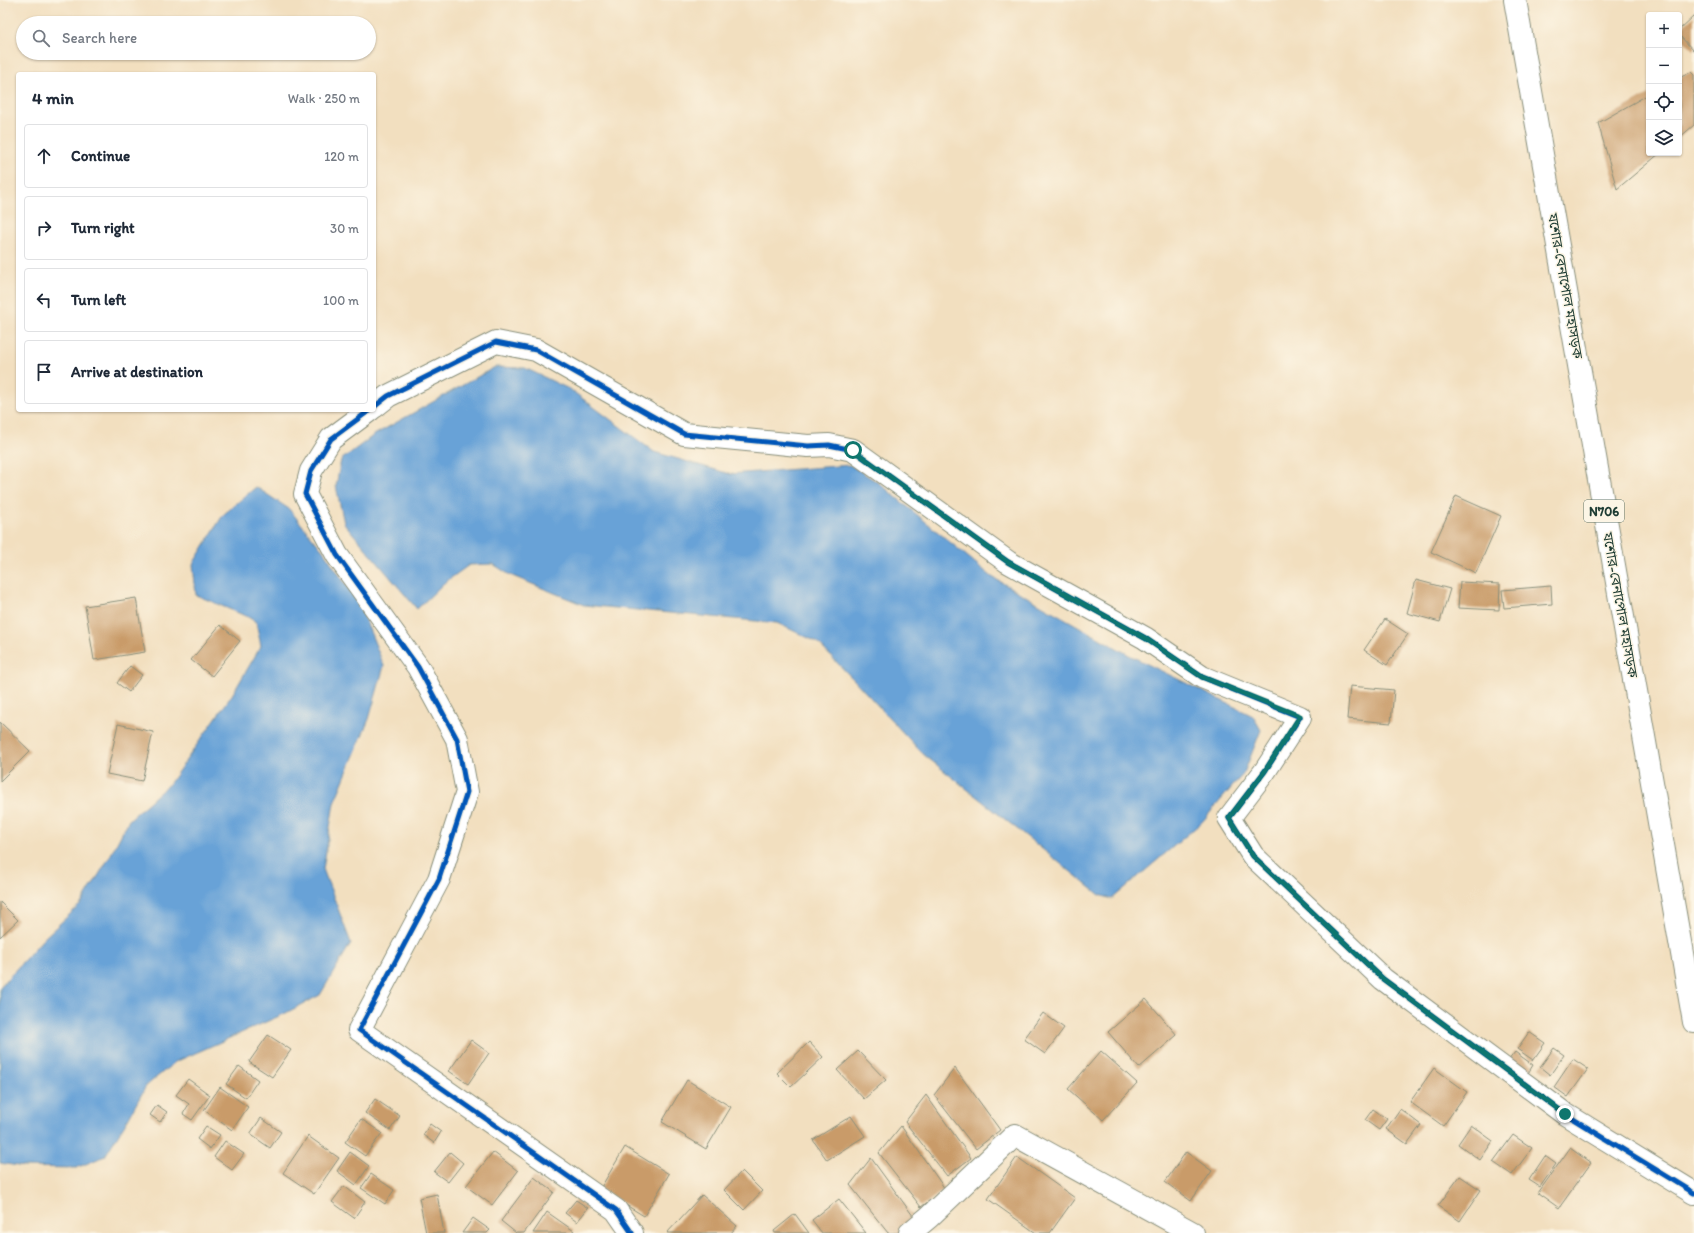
<!DOCTYPE html>
<meta charset="utf-8">
<style>
:root{--surface:#fff;--page:#f6f6f7;--text:#1f2937;--muted:#747a83;--line:#e0e1e3}
body{margin:0;font-family:Itim,"Noto Sans Bengali",sans-serif;background:var(--page);color:var(--text)}
.controls{position:absolute;right:12px;top:12px;display:grid;overflow:hidden;border-radius:4px;box-shadow:0 1px 3px #0004}
.controls button{width:36px;height:36px;display:grid;place-items:center;padding:0;border:0;border-bottom:1px solid var(--line);background:var(--surface);color:var(--text);font:20px sans-serif}
.stop{position:absolute;width:12px;height:12px;margin:-9px;border:3px solid #0f766e;border-radius:50%;background:#fff}
.stop.end{background:#0f766e;border-color:#fff;box-shadow:0 1px 4px #0008}
.list{margin:0;padding:0;list-style:none}
h2{display:flex;justify-content:space-between;align-items:center;height:52px;margin:0;padding:0 16px;font-size:17px}
h2 small{font-size:13px;font-weight:400;color:var(--muted)}
.list li{display:grid;grid-template-columns:26px 1fr auto;gap:12px;align-items:center;box-sizing:border-box;height:64px;margin:0 8px 8px;padding:0 8px;border:1px solid var(--line);border-radius:4px}
.list b{display:block;font-size:15px;white-space:nowrap}
.list em{font-size:13px;font-style:normal;color:var(--muted)}
.icon{flex:none;width:22px;height:22px;fill:none;stroke:currentColor;stroke-width:2;stroke-linecap:round;stroke-linejoin:round}
.map{position:relative;flex:none;width:1694px;height:1233px;overflow:hidden}
.search{position:absolute;background:var(--surface);box-shadow:0 1px 3px #0004;left:16px;top:16px;width:360px;height:44px;display:flex;align-items:center;gap:10px;box-sizing:border-box;padding:0 14px;border-radius:22px;color:var(--muted);font-size:15px}
.panel{position:absolute;background:var(--surface);box-shadow:0 1px 3px #0004;left:16px;top:72px;width:360px;height:340px;border-radius:4px}
.map>svg:first-child{display:block}
</style>
<div class="map">
<svg width="1694" height="1233" viewBox="0 0 1694 1233">
<rect width="100%" height="100%" fill="#fcf5e5"/>
<filter id="ink" filterUnits="userSpaceOnUse"><feTurbulence type="fractalNoise" baseFrequency=".025" numOctaves="2"/><feDisplacementMap in="SourceGraphic" scale="8" xChannelSelector="R" yChannelSelector="G"/><feConvolveMatrix kernelMatrix="1 2 1 2 8 2 1 2 1" color-interpolation-filters="sRGB"/></filter>
<filter id="wash" filterUnits="userSpaceOnUse"><feTurbulence type="fractalNoise" baseFrequency=".012" numOctaves="4" result="noise"/><feDisplacementMap in="SourceGraphic" scale="16" xChannelSelector="R" yChannelSelector="G"/><feGaussianBlur stdDeviation="0.9" result="paint"/><feColorMatrix in="noise" values="0 0 0 0 0 0 0 0 0 0 0 0 0 0 0 0 0 1.4 0 .05"/><feComposite in="paint" operator="in"/></filter>
<g filter="url(#wash)">
<rect width="100%" height="100%" fill="#f2dfbf"/>
<!-- water -->
<g fill="#68a2d7" stroke="#447086">
<path d="M495,367l30,1 46,22 83,62 76,22 120,-9 29,18 113,94 137,78 124,61 8,14 -17,43 -42,49 -90,77 -12,-4 -177,-141 -68,-73 -38,-39 -40,-19 -193,-18 -74,-30 -17,-11 -24,1 -25,18 -27,26 -73,-86 -8,-37 5,-26 33,-25z"/>
<path d="M256,487l33,22 35,43 35,52 25,62 -15,53 -35,84 -11,66 28,74 -31,52 -36,19 -109,48 -29,24 -17,31 -24,39 -29,12 -52,-1 -24,-4v-176l44,-49 37,-34 28,-46 20,-38 41,-37 62,-88 29,-49 -5,-24 -8,-5 -52,-22 -3,-31 30,-49z"/>
</g>
<g id="blocks">
<!-- building -->
<g fill="#c99b69">
<path d="M1694,16v35l-15,-16v-5z"/>
<path d="M1691,72l3,3v50l-15,13v-60z"/>
<path d="M1649,94v59h11l-43,36 -19,-66z"/>
<path d="M1456,496l45,20 -25,57 -45,-21z"/>
<path d="M1416,580l34,9 -10,33 -33,-9z"/>
<path d="M1460,582l40,2 -1,26 -41,-2z"/>
<path d="M1551,586l1,18 -48,4 -2,-18z"/>
<path d="M136,598l9,54 -51,8 -9,-54z"/>
<path d="M1385,619l23,15 -21,31 -23,-15z"/>
<path d="M220,625l20,16 -28,35 -21,-16z"/>
<path d="M130,666l12,9 -13,17 -12,-9z"/>
<path d="M1350,686l44,4 -3,33 -44,-4z"/>
<path d="M0,722l30,29 -30,30z"/>
<path d="M118,724l35,8 -11,49 -35,-7z"/>
<path d="M0,902l18,18 -18,17z"/>
<path d="M1146,999l31,36 -38,33 -31,-36z"/>
<path d="M1043,1013l21,15 -19,26 -21,-15z"/>
<path d="M1529,1032l16,11 -12,17 -16,-11z"/>
<path d="M268,1035l23,15 -19,27 -23,-15z"/>
<path d="M471,1040l18,13 -21,31 -19,-13z"/>
<path d="M809,1042l14,15 -32,30 -14,-14z"/>
<path d="M1554,1048l10,7 -14,20 -10,-8z"/>
<path d="M858,1051l28,29 -22,19 -27,-29z"/>
<path d="M1101,1051l36,32 -34,37 -35,-31z"/>
<path d="M1515,1052l18,13 -6,10 -19,-14z"/>
<path d="M1573,1059l15,10 -20,28 -14,-10z"/>
<path d="M239,1066l19,14 -12,18 -20,-14z"/>
<path d="M955,1068l45,62 -24,19 -42,-54z"/>
<path d="M1434,1068l33,24 -24,34 -33,-24z"/>
<path d="M188,1079l22,16 -18,25 -9,-6 6,-10 -13,-9z"/>
<path d="M687,1080l44,27 -25,42 -44,-27z"/>
<path d="M220,1087l28,20 -16,23 -28,-20z"/>
<path d="M926,1095l45,63 -24,18 -42,-54z"/>
<path d="M375,1099l25,17 -10,14 -25,-17z"/>
<path d="M157,1105l10,7 -7,10 -10,-7z"/>
<path d="M1373,1109l14,10 -8,11 -14,-10z"/>
<path d="M1400,1109l21,16 -14,19 -21,-15z"/>
<path d="M851,1116l14,20 -38,24 -14,-20z"/>
<path d="M261,1118l20,14 -11,16 -20,-14z"/>
<path d="M361,1119l21,14 -17,23 -20,-14z"/>
<path d="M430,1124l11,8 -7,11 -11,-8z"/>
<path d="M1471,1125l22,16 -13,19 -22,-16z"/>
<path d="M206,1126l14,9 -10,14 -13,-10z"/>
<path d="M901,1126l44,63 -24,18 -42,-54z"/>
<path d="M1513,1135l19,13 -20,27 -19,-13z"/>
<path d="M308,1136l31,22 -25,36 -31,-21z"/>
<path d="M225,1141l19,13 -12,16 -18,-13z"/>
<path d="M625,1147l44,27 -25,42 -44,-27z"/>
<path d="M1570,1148l21,15 -32,45 -21,-15z"/>
<path d="M350,1152l19,14 -13,19 -19,-14z"/>
<path d="M450,1152l13,11 -15,19 -14,-10z"/>
<path d="M493,1152l25,19 -26,34 -26,-19z"/>
<path d="M1186,1152l26,19 -21,30 -26,-19z"/>
<path d="M1545,1156l11,8 -16,23 -11,-7z"/>
<path d="M1017,1157l58,41 -25,35h-14l-48,-34z"/>
<path d="M871,1158l45,62 -16,13h-12l-38,-48z"/>
<path d="M742,1171l20,20 -18,19 -20,-20z"/>
<path d="M371,1174l23,16 -9,14 -24,-16z"/>
<path d="M1460,1176l21,14 -21,31 -22,-15z"/>
<path d="M534,1177l20,15 -30,41h-8l-15,-12z"/>
<path d="M344,1186l21,16 -11,16 -22,-16z"/>
<path d="M437,1194l7,39h-18l-7,-35z"/>
<path d="M702,1195l35,31 -6,7h-64z"/>
<path d="M839,1199l27,34h-44l-10,-13z"/>
<path d="M576,1200l12,8 -11,14 -12,-9z"/>
<path d="M547,1212l27,19 -2,2h-39z"/>
<path d="M795,1214l14,19h-34l-1,-2z"/>
<path d="M473,1218l17,12 -3,3h-25z"/>
</g>
</g>
</g>
<g filter="url(#ink)">
<use href="#blocks" fill-opacity="0" stroke="#888e7a" stroke-width="1"/>
<g fill="none" stroke-linecap="round" stroke-linejoin="round">
<!-- street casing -->
<g stroke="#888e7a" stroke-width="24">
<g id="street">
<path d="M374,407l14,-11 108,-54 40,8 148,84 124,12 21,-1 24,5 155,112 137,76 57,39 98,40 -35,54 -36,47 24,38 130,123 182,135 129,79"/>
<path d="M370,410l-39,29 -20,32 -6,23 32,61 81,112 39,72 10,53 -28,87 -80,151 257,180 16,23"/>
<path d="M910,1233l19,-16 86,-82 178,98"/>
</g>
</g>
<!-- highway casing -->
<g stroke="#888e7a" stroke-width="24">
<path id="highway" d="M1515,0l179,1022"/>
</g>
<!-- street -->
<use href="#street" stroke="#fff" stroke-width="22"/>
<!-- highway -->
<use href="#highway" stroke="#fff" stroke-width="22"/>
<!-- cycleway casing -->
<g stroke="#fcf5e5" stroke-width="8">
<g id="cycleway">
<path d="M374,407l14,-11 108,-54 40,8 148,84 124,12 21,-1 24,5 155,112 137,76 57,39 98,40 -35,54 -36,47 24,38 130,123 182,135 129,79"/>
<path d="M370,410l-39,29 -20,32 -6,23 32,61 81,112 39,72 10,53 -28,87 -80,151 257,180 16,23"/>
</g>
</g>
<!-- cycleway -->
<use href="#cycleway" stroke="#0057b8" stroke-width="5"/>
</g>
</g>
<g fill="none" stroke-linecap="round" stroke-linejoin="round" filter="url(#ink)">
<!-- route -->
<path stroke="#0f766e" stroke-width="5" d="M853,450l155,112 137,76 57,39 98,39 -35,55 -36,47 24,38 130,123 182,135"/>
</g>
<g text-anchor="middle" dominant-baseline="central" stroke-width="3" stroke-linejoin="round" paint-order="stroke">
<!-- shield labels -->
<rect fill="#fcf5e5" stroke="#617469" stroke-width="1" x="1584" y="500" width="40" height="22" rx="3"/>
<g font-size="13" font-weight="bold" fill="#1f3d34">
<text x="1604" y="511">N706</text>
</g>
<!-- street labels -->
<g font-size="14" fill="#1f3d34" stroke="#fcf5e5">
<text transform="translate(1565 286) rotate(80)">যশোর-বেনাপোল মহাসড়ক</text>
<text transform="translate(1620 605) rotate(80)">যশোর-বেনাপোল মহাসড়ক</text>
</g>
</g>
</svg>
<div class="controls">
<button>+</button>
<button>−</button>
<button><svg class="icon" aria-label="locate" viewBox="0 0 24 24"><circle cx="12" cy="12" r="6"/><path d="M12 2v4M12 18v4M2 12h4M18 12h4"/></svg></button>
<button><svg class="icon" aria-label="layers" viewBox="0 0 24 24"><path d="M12 4l9 5-9 5-9-5zM3 14l9 5 9-5"/></svg></button>
</div>
<div class="stop" style="left:853px;top:450px"></div>
<div class="stop end" style="left:1565px;top:1114px"></div>
<div class="search"><svg class="icon" aria-label="search" viewBox="0 0 24 24"><circle cx="10" cy="10" r="6"/><path d="M15 15l6 6"/></svg>Search here</div>
<section class="panel">
<h2>4 min<small>Walk · 250 m</small></h2>
<ul class="list">
<li><svg class="icon" aria-label="ahead" viewBox="0 0 24 24"><path d="M12 20V5M6 11l6-6 6 6"/></svg><div><b>Continue</b></div><em>120 m</em></li>
<li><svg class="icon" aria-label="right" viewBox="0 0 24 24"><path d="M7 20v-9h11M14 6l5 5-5 5"/></svg><div><b>Turn right</b></div><em>30 m</em></li>
<li><svg class="icon" aria-label="left" viewBox="0 0 24 24"><path d="M17 20v-9H6M10 6l-5 5 5 5"/></svg><div><b>Turn left</b></div><em>100 m</em></li>
<li><svg class="icon" aria-label="arrive" viewBox="0 0 24 24"><path d="M6 21V4h12l-3 4 3 4H6"/></svg><div><b>Arrive at destination</b></div></li>
</ul>
</section>
</div>
